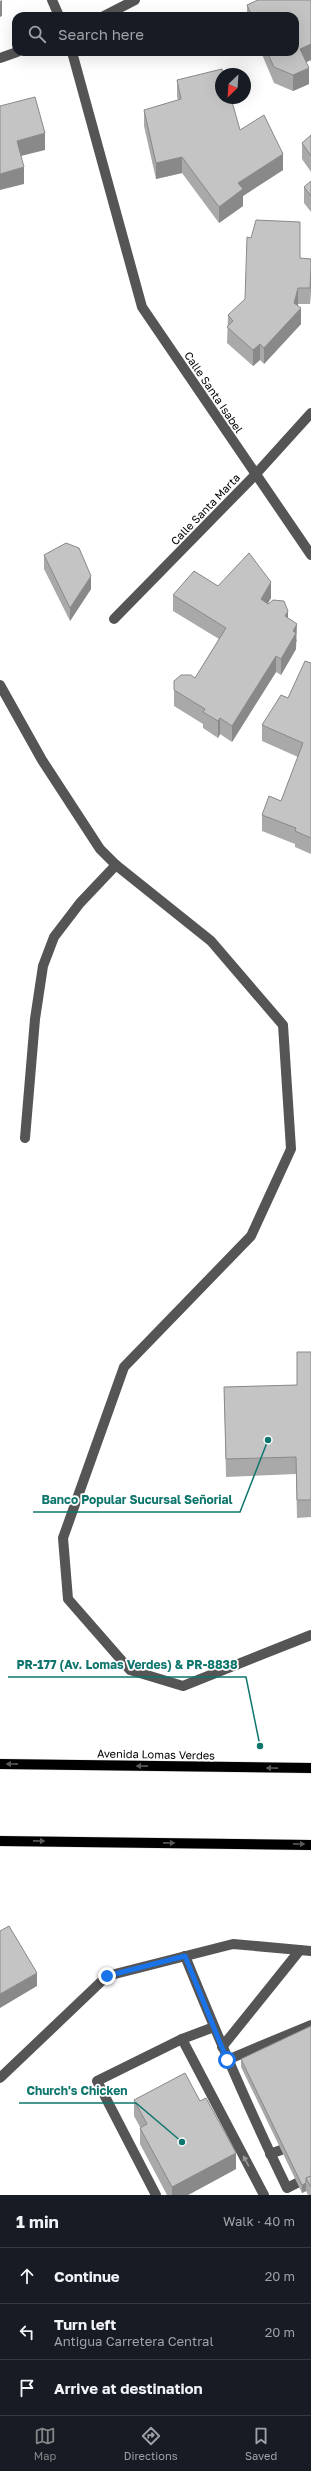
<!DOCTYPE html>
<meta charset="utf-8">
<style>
:root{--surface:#171b24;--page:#242831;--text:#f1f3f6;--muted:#9ea1a6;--line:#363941;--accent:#858687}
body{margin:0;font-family:"Golos Text",sans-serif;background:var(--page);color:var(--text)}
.compass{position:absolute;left:215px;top:68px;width:36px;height:36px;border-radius:50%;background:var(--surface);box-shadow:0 4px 16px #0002;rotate:205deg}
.stop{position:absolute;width:12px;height:12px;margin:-9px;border:3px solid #1a73e8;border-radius:50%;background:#fff}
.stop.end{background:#1a73e8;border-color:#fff;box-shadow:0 1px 4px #0008}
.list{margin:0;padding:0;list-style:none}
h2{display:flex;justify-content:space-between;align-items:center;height:52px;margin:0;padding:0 16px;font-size:17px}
h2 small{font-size:13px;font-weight:400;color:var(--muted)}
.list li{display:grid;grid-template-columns:26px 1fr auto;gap:12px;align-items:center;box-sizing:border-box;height:56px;padding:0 16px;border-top:1px solid var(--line)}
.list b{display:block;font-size:15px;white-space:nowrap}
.list p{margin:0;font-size:13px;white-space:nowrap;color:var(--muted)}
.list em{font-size:13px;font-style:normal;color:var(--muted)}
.icon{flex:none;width:22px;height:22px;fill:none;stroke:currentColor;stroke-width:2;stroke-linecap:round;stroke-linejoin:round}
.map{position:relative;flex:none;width:311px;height:2195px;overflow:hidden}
.search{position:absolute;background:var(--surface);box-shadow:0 4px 16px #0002;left:12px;right:12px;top:12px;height:44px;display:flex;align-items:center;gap:10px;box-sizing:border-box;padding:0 14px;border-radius:12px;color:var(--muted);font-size:15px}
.sheet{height:220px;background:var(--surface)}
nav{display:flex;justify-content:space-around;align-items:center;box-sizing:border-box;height:56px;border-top:1px solid var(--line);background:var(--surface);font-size:11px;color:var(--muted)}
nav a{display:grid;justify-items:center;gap:2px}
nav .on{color:var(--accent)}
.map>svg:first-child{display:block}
</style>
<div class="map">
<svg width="311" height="2195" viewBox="0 0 311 2195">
<rect width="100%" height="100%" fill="#fff"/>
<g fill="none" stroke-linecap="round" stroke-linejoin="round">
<!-- major casing -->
<g stroke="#dbdbdb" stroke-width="11">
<g id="major">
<path d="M0,1764l311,4"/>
<path d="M0,1841l311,4"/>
</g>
</g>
<!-- minor -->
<g stroke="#555" stroke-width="10">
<path d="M52,0l7,16"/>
<path d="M104,16l31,-16"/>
<path d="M72,52l70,255 169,248"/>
<path d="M0,58l17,-6"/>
<path d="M114,619l141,-144 56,-62"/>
<path d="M0,685l42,75 58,89 16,16 95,76 72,84 8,124 -40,87 -127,131 -61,171 5,61 62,71 53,16 128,-51"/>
<path d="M25,1138l10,-119 8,-53 11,-29 26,-34 36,-38"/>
<path d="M185,1956c32,79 65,156 102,232l10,-5"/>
<path d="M182,2039l82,156"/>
<path d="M222,2047l78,-97"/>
<path d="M227,2060l84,-35"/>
<path d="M0,2078l107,-102 126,-32 78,7"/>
<path d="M270,2154l11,-4"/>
<path d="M156,2195l-59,-114 85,-42 32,-12"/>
</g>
<!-- major -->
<use href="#major" stroke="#000" stroke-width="10"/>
</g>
<!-- wall -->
<g fill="#a9a9a9">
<path d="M258,0h53v60l-5,2 3,6v16l-16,7 -19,-8 -13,-31h34v-36h-48v-11z"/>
<path d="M177,80l63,50 43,40 -40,26v10l-24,17 -37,-50 -26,6 -12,-53v-16l34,-10 -1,-3z"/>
<path d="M311,135v37l-9,-13v-16z"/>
<path d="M311,181v31l-7,-9v-16z"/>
<path d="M300,258l11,1v24l-1,21h-12l3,20 -37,40 -4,-4 -7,6 -26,-23 1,-28z"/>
<path d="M44,555l47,34 -21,32 -26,-52z"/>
<path d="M218,586l53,12 -3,5 20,15 9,23 -1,1v7l-15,26 -5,-3 -44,70 -12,-8 -2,4 -15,-10v-4l-29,-18v-25l21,-3 24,-39 -46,-28v-16z"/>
<path d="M311,663v191l-16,-7v-3l-33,-13v-16l19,-14 17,-44 -36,-16v-16l26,-27z"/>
<path d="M297,1352h14v165l-14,1 -1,-44 -70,3 -2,-90 73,-2z"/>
<path d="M311,2026v169h-3l-2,-4 -4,2 -61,-126v-8z"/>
<path d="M134,2100l66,1 36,68 -48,26h-21l-27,-51v-17l-6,-11z"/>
</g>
<!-- shaded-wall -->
<g fill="#898989">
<path d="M2,0v16l-2,1v-16z"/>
<path d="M311,44v16l-11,5v-16z"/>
<path d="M309,68v16l-16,7v-16z"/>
<path d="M45,133v17l-28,7v-16z"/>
<path d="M283,154v16l-40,26v10l-24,17v-16l19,-24z"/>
<path d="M182,157v16l-26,6v-16z"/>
<path d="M24,167v17l-24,6v-16z"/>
<path d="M311,267v16l-1,21v-16z"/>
<path d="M298,288v16l-2,10 5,-6v16l-37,40v-16l30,-45z"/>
<path d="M260,344v16l-7,6v-16z"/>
<path d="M91,576v13l-21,32v-13z"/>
<path d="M271,582v16l-10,17v-16z"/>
<path d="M288,611v16l-3,-11z"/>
<path d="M297,624l-1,25 -15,26v-16l12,-28z"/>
<path d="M276,656v16l-44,70v-16z"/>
<path d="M220,718v16l-2,4v-17z"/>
<path d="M37,1973v13l-37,22v-14z"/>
<path d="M236,2153v16l-48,26h-16v-8z"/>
<path d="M306,2183v8l-4,2v-8z"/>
</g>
<!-- building -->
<g fill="#c4c4c4" stroke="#898989">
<path d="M258,0h53v44l-11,5 9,19 -16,7 -19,-8 -7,-15h28v-36h-43l-5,-11z"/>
<path d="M222,69l1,5h-2v24h10l9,32 24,-15 19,39 -45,29 5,6 -24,18 -37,-50 -26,6 -12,-53 37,-11 -4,-19z"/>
<path d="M35,97l10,36 -28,8 7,26 -24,7v-68z"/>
<path d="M311,135v21l-9,-13z"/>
<path d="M311,181v15l-7,-9z"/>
<path d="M256,220l44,2v36l11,1v8l-1,21h-12l-4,15 7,5 -37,40 -4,-4 -7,6 -26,-23 6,-6 -5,-6 17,-16 2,-62 4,1z"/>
<path d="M66,543l13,5 12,28 -21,32 -26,-53z"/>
<path d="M249,553l22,29 -10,17 7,5 5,-4 11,1 4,10 -3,5 12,8 -4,7 3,2 -15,26 -5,-3 -44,70 -12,-8 -2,3 -15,-9 2,-3 -31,-19v-9l7,-6h10l4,3 31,-50 -53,-33 21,-24 24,15z"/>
<path d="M305,661l6,2v175l-16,-7 1,-3 -34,-13 7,-19 12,5 22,-58 -41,-18 19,-30 7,3z"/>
<path d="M297,1352h14v148h-14l-1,-43 -70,2 -2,-72 73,-2z"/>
<path d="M9,1926l28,47 -37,21v-63z"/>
<path d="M311,2026v150l-5,2v5l-4,2 -61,-126z"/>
<path d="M185,2073l15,28 6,-3 30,55 -64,34 -32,-59 7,-4 -13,-24z"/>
<path d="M311,2176v11l-5,-9z"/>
</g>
<!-- one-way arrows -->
<defs><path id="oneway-solid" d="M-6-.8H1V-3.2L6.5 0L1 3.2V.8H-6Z"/></defs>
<g fill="#595959">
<use href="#oneway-solid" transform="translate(12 1764) rotate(-179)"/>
<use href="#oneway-solid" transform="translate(142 1766) rotate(-179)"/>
<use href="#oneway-solid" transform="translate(272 1768) rotate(-179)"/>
<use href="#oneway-solid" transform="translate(39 1841) rotate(1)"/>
<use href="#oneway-solid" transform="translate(169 1843) rotate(1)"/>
<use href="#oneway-solid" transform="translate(299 1844) rotate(1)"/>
</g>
<use fill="#999" href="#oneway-solid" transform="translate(246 2161) rotate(-118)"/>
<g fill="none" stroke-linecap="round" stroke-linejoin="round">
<!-- route -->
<path stroke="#1a73e8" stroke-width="5" d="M107,1976l78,-20 42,104"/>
</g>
<g text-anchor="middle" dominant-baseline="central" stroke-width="3.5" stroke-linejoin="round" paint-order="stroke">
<!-- street labels -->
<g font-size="11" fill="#000" stroke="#fff">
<text transform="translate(214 392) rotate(56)">Calle Santa Isabel</text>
<text transform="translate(205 509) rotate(-46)">Calle Santa Marta</text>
<text transform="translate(156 1754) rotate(1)">Avenida Lomas Verdes</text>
</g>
</g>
<!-- callouts -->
<path fill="none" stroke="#0f766e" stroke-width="1.5" d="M268 1440L240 1512H33M260 1746L246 1677H8M182 2142L136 2103H19"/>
<g fill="#0f766e" stroke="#fff" stroke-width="1.5">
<circle cx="268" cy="1440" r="4"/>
<circle cx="260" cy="1746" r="4"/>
<circle cx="182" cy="2142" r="4"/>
</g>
<g font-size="12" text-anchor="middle" font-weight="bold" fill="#0f766e" stroke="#fff" stroke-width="3.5" stroke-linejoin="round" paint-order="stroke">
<text x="137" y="1504">Banco Popular Sucursal Señorial</text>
<text x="127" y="1669">PR-177 (Av. Lomas Verdes) &amp; PR-8838</text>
<text x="77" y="2095">Church's Chicken</text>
</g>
</svg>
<svg class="compass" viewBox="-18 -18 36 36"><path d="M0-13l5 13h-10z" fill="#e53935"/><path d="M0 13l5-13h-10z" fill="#9ea1a6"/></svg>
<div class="stop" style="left:227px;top:2060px"></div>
<div class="stop end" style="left:107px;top:1976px"></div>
<div class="search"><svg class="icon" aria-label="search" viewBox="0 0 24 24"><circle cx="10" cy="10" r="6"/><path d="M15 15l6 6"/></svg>Search here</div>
</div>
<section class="sheet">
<h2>1 min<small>Walk · 40 m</small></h2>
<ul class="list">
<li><svg class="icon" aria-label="ahead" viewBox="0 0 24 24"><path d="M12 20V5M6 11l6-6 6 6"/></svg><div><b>Continue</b></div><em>20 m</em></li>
<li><svg class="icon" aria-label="left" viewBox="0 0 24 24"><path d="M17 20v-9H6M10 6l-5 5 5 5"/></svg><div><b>Turn left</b><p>Antigua Carretera Central</p></div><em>20 m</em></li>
<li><svg class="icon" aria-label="arrive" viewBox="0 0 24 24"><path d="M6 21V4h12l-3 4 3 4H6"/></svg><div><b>Arrive at destination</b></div></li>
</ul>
</section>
<nav>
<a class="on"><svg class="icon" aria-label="map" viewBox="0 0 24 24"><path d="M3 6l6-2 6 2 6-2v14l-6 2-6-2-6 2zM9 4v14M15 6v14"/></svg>Map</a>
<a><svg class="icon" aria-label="directions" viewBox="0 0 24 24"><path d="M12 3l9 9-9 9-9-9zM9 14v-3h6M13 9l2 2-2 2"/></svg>Directions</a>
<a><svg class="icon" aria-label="saved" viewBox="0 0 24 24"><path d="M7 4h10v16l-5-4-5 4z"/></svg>Saved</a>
</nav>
